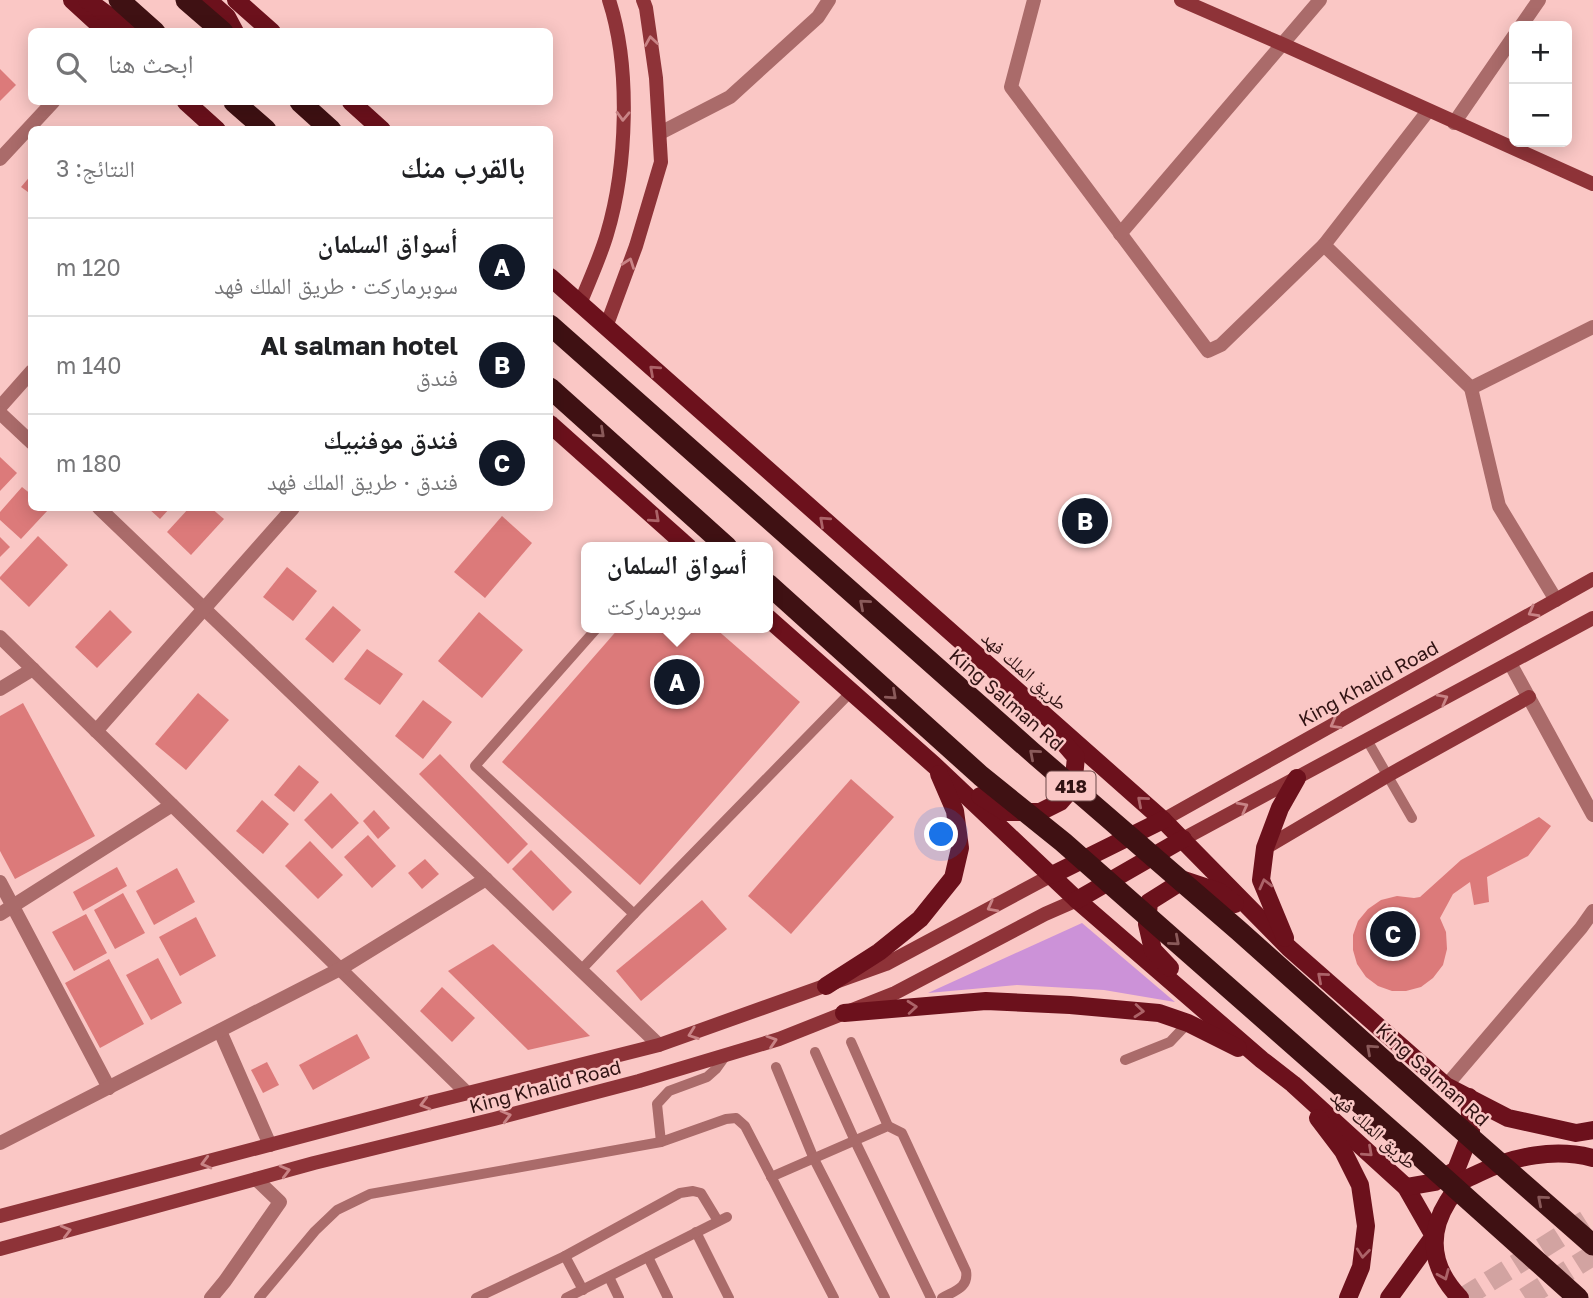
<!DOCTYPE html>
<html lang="ar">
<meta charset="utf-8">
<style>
:root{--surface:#fff;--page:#f6f6f6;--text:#202124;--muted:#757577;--line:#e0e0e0;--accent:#111827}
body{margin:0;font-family:"Golos Text","Noto Naskh Arabic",sans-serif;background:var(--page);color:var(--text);direction:rtl}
.controls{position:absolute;right:21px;top:21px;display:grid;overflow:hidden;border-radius:10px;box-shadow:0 4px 18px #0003}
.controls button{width:63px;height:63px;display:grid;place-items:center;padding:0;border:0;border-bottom:2px solid var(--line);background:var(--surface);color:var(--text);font:35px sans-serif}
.you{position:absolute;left:942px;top:835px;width:24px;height:24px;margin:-18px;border:5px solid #fff;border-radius:50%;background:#1a73e8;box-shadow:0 0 0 10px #1a73e833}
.badge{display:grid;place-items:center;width:46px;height:46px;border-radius:50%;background:var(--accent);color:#fff;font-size:23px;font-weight:700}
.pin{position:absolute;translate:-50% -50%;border:4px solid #fff;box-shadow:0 2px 7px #0006}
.popup{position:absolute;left:581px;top:542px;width:192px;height:91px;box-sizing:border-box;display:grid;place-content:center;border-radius:10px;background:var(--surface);filter:drop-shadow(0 2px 5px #0005);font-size:23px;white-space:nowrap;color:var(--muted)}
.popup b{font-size:26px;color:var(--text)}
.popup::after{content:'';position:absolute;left:50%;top:100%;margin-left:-14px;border:14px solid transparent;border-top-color:var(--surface)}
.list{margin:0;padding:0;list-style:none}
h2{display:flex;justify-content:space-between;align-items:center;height:91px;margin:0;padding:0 28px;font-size:30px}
h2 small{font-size:23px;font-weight:400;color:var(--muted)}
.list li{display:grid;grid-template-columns:46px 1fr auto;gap:21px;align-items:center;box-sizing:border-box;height:98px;padding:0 28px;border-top:2px solid var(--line)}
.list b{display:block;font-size:26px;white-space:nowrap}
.list p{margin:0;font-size:23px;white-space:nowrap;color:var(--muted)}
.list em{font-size:23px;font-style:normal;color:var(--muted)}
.icon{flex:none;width:38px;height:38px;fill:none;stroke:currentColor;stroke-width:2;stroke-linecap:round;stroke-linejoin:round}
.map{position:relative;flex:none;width:1593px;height:1298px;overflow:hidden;direction:ltr}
.search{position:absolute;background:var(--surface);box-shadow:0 4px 18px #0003;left:28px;top:28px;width:525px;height:77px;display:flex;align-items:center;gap:18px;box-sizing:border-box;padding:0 24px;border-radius:10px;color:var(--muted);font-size:26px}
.panel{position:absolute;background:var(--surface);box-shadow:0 4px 18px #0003;left:28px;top:126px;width:525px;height:385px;border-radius:10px;direction:rtl}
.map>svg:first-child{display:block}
</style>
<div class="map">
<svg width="1593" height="1298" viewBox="0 0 1593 1298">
<rect width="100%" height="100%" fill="#fac7c5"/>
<!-- green -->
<path fill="#cc92d8" d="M1082,923l93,79 -71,-12 -87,-5 -89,8z"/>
<!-- building -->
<g fill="#dc7a7a">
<path d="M0,69l16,16 -16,16z"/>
<path d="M32,174v21l-11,-8z"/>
<path d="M0,457l17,16 -17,18z"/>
<path d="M22,487l10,8v13h13l3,2 -27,29 -21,-19v-8z"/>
<path d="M148,508h22l-10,11z"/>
<path d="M189,508h22l13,11 -33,36 -24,-23z"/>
<path d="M502,516l30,27 -47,55 -31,-26z"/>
<path d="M38,536l30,29 -39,42 -29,-28v-2z"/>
<path d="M0,537l10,10 -10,10z"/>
<path d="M287,567l30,24 -24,30 -30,-24z"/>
<path d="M333,606l28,24 -28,33 -28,-24z"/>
<path d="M110,610l22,22 -35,36 -22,-21z"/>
<path d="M479,612l44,38 -41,48 -44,-37z"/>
<path d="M619,628h96l85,74 -160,183 -138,-123z"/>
<path d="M367,649l36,25 -23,31 -36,-26z"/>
<path d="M198,693l31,27 -43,50 -31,-26z"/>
<path d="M423,700l29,22 -29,37 -28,-23z"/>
<path d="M23,703l72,133 -80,43 -15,-28v-135z"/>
<path d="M440,754l88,90 -20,20 -89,-90z"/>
<path d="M299,765l20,17 -25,30 -20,-17z"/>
<path d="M851,779l43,38 -103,117 -43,-38z"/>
<path d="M331,793l28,30 -27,26 -28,-29z"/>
<path d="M262,800l27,24 -26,30 -27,-23z"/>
<path d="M374,810l16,18 -12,11 -15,-18z"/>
<path d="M1539,817l12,9 -23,30 -41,21 2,25 -15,3 -4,-23 -17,12 -13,24 6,14 1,17 -4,16 -10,13 -12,9 -15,4h-14l-14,-5 -12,-9 -9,-13 -4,-14v-15l5,-14 10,-12 13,-9 16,-4 17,2 6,-1 41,-37z"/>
<path d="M368,835l28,31 -24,22 -28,-31z"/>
<path d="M310,841l33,34 -25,24 -33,-33z"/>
<path d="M531,850l41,42 -19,19 -41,-42z"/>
<path d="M425,859l14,15 -17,15 -14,-16z"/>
<path d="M117,867l10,19 -44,25 -10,-19z"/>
<path d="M177,868l18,34 -41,23 -18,-34z"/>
<path d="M123,893l22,40 -30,16 -21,-39z"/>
<path d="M702,900l25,29 -86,72 -25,-30z"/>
<path d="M86,914l21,39 -33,18 -22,-39z"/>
<path d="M196,917l20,39 -36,20 -21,-39z"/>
<path d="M493,944l97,92 -62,14 -80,-79z"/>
<path d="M158,958l24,45 -31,17 -25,-45z"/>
<path d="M109,959l35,65 -44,24 -35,-65z"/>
<path d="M442,987l33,31 -23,24 -32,-31z"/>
<path d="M357,1034l13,24 -57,32 -14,-25z"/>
<path d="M267,1062l12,23 -16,8 -12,-23z"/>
</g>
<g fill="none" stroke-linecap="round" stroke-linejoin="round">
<!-- highway-tunnel -->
<g stroke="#d2a3a1" stroke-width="21" stroke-dasharray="21 10" stroke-linecap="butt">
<path d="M1463,1298l130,-82"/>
<path d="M1525,1298l68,-43"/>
</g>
<!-- lane -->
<g stroke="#aa6b6a" stroke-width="10">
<path d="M597,628l-122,138 159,148 217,-222"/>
<path d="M1367,740l45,78"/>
<path d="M581,970l53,-56"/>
<path d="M851,1042l37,84"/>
<path d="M815,1052l40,89 76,157"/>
<path d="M726,1055l-10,14 -9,8 -38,14 -12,13 4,38 65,-23 10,-1 9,8 89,172"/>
<path d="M1125,1060l45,-18 18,-19"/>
<path d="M776,1067l38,92 71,139"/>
<path d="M771,1177l117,-51 14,7 64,138c3,17 -12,20 -24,27"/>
<path d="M696,1232l33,66"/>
<path d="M565,1256l18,34"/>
<path d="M648,1257l20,41"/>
<path d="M609,1277l10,21"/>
<path d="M259,1298l56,-67 22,-21 33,-16 291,-52"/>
<path d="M476,1298l89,-42 115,-63 13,-2 8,2 17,28"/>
<path d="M566,1298l161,-81"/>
</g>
<!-- street -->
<g stroke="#aa6b6a" stroke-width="14">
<path d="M1034,0l-23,87 197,264 13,-6 103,-100 104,-134"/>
<path d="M1521,26l18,-26"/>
<path d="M1454,123l60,-87"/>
<path d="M660,133l70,-36 88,-80 11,-17"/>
<path d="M0,159l53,-57"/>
<path d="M1120,234l200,-234"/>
<path d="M1324,245l147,143 28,118 57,94"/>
<path d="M1471,388l122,-61"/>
<path d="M0,407l32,-36"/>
<path d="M0,413l32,30"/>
<path d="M99,508l560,537"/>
<path d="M0,637l467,456"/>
<path d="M1510,663l83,152"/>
<path d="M0,689l33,-20"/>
<path d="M96,731l197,-223"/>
<path d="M0,882l109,206"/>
<path d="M0,914l172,-109"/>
<path d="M220,1031l50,114"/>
<path d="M1446,1086l135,-158 12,-17"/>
<path d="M0,1143l340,-174 146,-90"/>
<path d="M211,1298l14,-17 55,-79 -24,-23"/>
</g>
<!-- secondary -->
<g stroke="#8e3338" stroke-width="14">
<path d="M1181,0l101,44 311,140"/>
<path d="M580,304c9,-23 20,-46 27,-70 20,-67 24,-167 2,-234"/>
<path d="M606,327l30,-81 25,-84 -5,-84 -10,-70 -3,-8"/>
<path d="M1163,820l430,-241"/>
<path d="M1183,839l410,-221"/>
<path d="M1265,848l122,-72 142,-79"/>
<path d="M0,1216l424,-112 235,-59 227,-81 166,-89"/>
<path d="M0,1249l314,-86 180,-44 145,-38 140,-42 116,-46 150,-79 32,-14"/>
</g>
<!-- primary -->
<g stroke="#6c111c" stroke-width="18">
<path d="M72,0l35,32"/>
<path d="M87,0l44,32"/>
<path d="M208,0l19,17 8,15"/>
<path d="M236,0l36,32"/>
<path d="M186,102l31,28"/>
<path d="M351,102l31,28"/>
<path d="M550,277l613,543 126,128 157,138 62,32 68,15 17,-3"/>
<path d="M550,424l138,123"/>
<path d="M768,618l166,147 143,135 185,160 31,24 113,103 28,49 -45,62"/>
<path d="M980,796l25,16h35l20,-10 13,-15 3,-30 -13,-15"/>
<path d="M1052,875l111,-55"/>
<path d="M1077,900l106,-61"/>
<path d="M1285,938l-24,-58 4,-32 15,-40 17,-30"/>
<path d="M1170,968l-17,-18 -6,-26 2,-22 35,-22 36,12 15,12"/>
<path d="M826,986l53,-34 41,-33 33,-41 7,-30 -5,-37 -16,-37"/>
<path d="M844,1013l142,-12 84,4 89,8 29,10 50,25"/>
<path d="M1318,1118l25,33 17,34 6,41 -5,41 -13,31"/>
<path d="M1406,1187l29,-5 21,-12 15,-38 -2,-35"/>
<path d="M1460,1298c-28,-29 -34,-62 -12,-97 4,-5 7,-13 12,-18 4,-4 13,-7 19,-10 35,-17 76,-25 114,-15"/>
</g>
<!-- highway -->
<g stroke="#3f1113" stroke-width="21">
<path d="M119,0l36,32"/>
<path d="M186,0l37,32"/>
<path d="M234,102l32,28"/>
<path d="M300,102l31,28"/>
<path d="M550,388l177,159"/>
</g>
<!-- highway-bridge -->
<g stroke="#3f1113" stroke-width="21">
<path d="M550,325l482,427 206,178 208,186 147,129"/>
<path d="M768,584l213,192 82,66 350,308 165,148"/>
</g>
</g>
<!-- one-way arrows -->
<defs><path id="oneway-chevron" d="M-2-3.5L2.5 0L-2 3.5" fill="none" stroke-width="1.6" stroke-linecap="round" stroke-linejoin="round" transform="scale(1.75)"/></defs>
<g stroke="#c98486">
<use href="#oneway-chevron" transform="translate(651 41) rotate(-99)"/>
<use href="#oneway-chevron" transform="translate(623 116) rotate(92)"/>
<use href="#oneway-chevron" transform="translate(629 263) rotate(-70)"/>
<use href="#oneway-chevron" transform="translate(1533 612) rotate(151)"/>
<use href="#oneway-chevron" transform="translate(1443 699) rotate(-28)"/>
<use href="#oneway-chevron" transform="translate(1335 724) rotate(151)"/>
<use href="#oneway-chevron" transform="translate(1243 807) rotate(-28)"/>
<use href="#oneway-chevron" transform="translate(992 907) rotate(152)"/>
<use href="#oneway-chevron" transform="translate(693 1034) rotate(160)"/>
<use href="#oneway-chevron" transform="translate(772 1041) rotate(-18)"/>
<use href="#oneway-chevron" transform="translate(425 1104) rotate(165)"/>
<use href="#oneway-chevron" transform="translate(506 1116) rotate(-15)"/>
<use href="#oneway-chevron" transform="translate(206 1163) rotate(165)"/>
<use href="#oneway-chevron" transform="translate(285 1171) rotate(-15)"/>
<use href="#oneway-chevron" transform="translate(66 1231) rotate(-15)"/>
</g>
<g stroke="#ac6368">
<use href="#oneway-chevron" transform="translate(654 370) rotate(-138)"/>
<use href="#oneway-chevron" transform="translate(655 518) rotate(42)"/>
<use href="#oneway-chevron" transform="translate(824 521) rotate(-138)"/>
<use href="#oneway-chevron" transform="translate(1142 801) rotate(-139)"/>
<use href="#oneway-chevron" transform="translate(1265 884) rotate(-104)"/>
<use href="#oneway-chevron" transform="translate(1322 977) rotate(-139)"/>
<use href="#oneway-chevron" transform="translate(912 1007) rotate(-5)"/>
<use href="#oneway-chevron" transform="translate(1139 1011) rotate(5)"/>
<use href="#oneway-chevron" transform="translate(1368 1152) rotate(42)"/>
<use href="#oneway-chevron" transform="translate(1363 1253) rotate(96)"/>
<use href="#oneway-chevron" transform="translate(1444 1275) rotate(67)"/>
</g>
<g stroke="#8a5a5a">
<use href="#oneway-chevron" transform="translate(600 433) rotate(42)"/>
<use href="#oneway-chevron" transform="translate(864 604) rotate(-139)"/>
<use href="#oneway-chevron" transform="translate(892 695) rotate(42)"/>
<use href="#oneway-chevron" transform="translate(1034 754) rotate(-139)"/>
<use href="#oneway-chevron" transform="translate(1175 941) rotate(41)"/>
<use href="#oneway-chevron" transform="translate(1371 1049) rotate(-138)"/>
<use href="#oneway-chevron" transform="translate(1542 1200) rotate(-139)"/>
</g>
<g text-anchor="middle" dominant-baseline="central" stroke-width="5" stroke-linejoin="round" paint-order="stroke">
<!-- shield labels -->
<rect fill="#fac7c5" stroke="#6d4948" stroke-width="2" x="1046.5" y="771.5" width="49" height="29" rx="5"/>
<g font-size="18" font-weight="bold" fill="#311313">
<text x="1071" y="786">418</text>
</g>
<!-- street labels -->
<g font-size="19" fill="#311313" stroke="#fac7c5">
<text transform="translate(1025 670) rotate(42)">طريق الملك فهد</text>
<text transform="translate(1368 683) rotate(-29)">King Khalid Road</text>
<text transform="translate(1007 699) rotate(41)">King Salman Rd</text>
<text transform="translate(1433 1074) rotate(42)">King Salman Rd</text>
<text transform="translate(545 1086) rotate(-15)">King Khalid Road</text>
<text transform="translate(1374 1129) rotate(42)">طريق الملك فهد</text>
</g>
</g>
</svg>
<div class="controls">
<button>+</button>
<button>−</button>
</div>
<div class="you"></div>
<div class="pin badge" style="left:677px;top:682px">A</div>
<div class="popup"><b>أسواق السلمان</b>سوبرماركت</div>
<div class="pin badge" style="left:1085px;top:521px">B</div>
<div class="pin badge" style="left:1393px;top:934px">C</div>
<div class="search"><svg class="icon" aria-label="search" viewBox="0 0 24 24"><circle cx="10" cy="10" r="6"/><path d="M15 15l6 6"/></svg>ابحث هنا</div>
<section class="panel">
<h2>بالقرب منك<small>النتائج: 3</small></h2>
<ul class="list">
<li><span class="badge">A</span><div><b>أسواق السلمان</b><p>سوبرماركت · طريق الملك فهد</p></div><em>120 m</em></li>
<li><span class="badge">B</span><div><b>Al salman hotel</b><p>فندق</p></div><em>140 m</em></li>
<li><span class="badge">C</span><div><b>فندق موفنبيك</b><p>فندق · طريق الملك فهد</p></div><em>180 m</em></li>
</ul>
</section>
</div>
